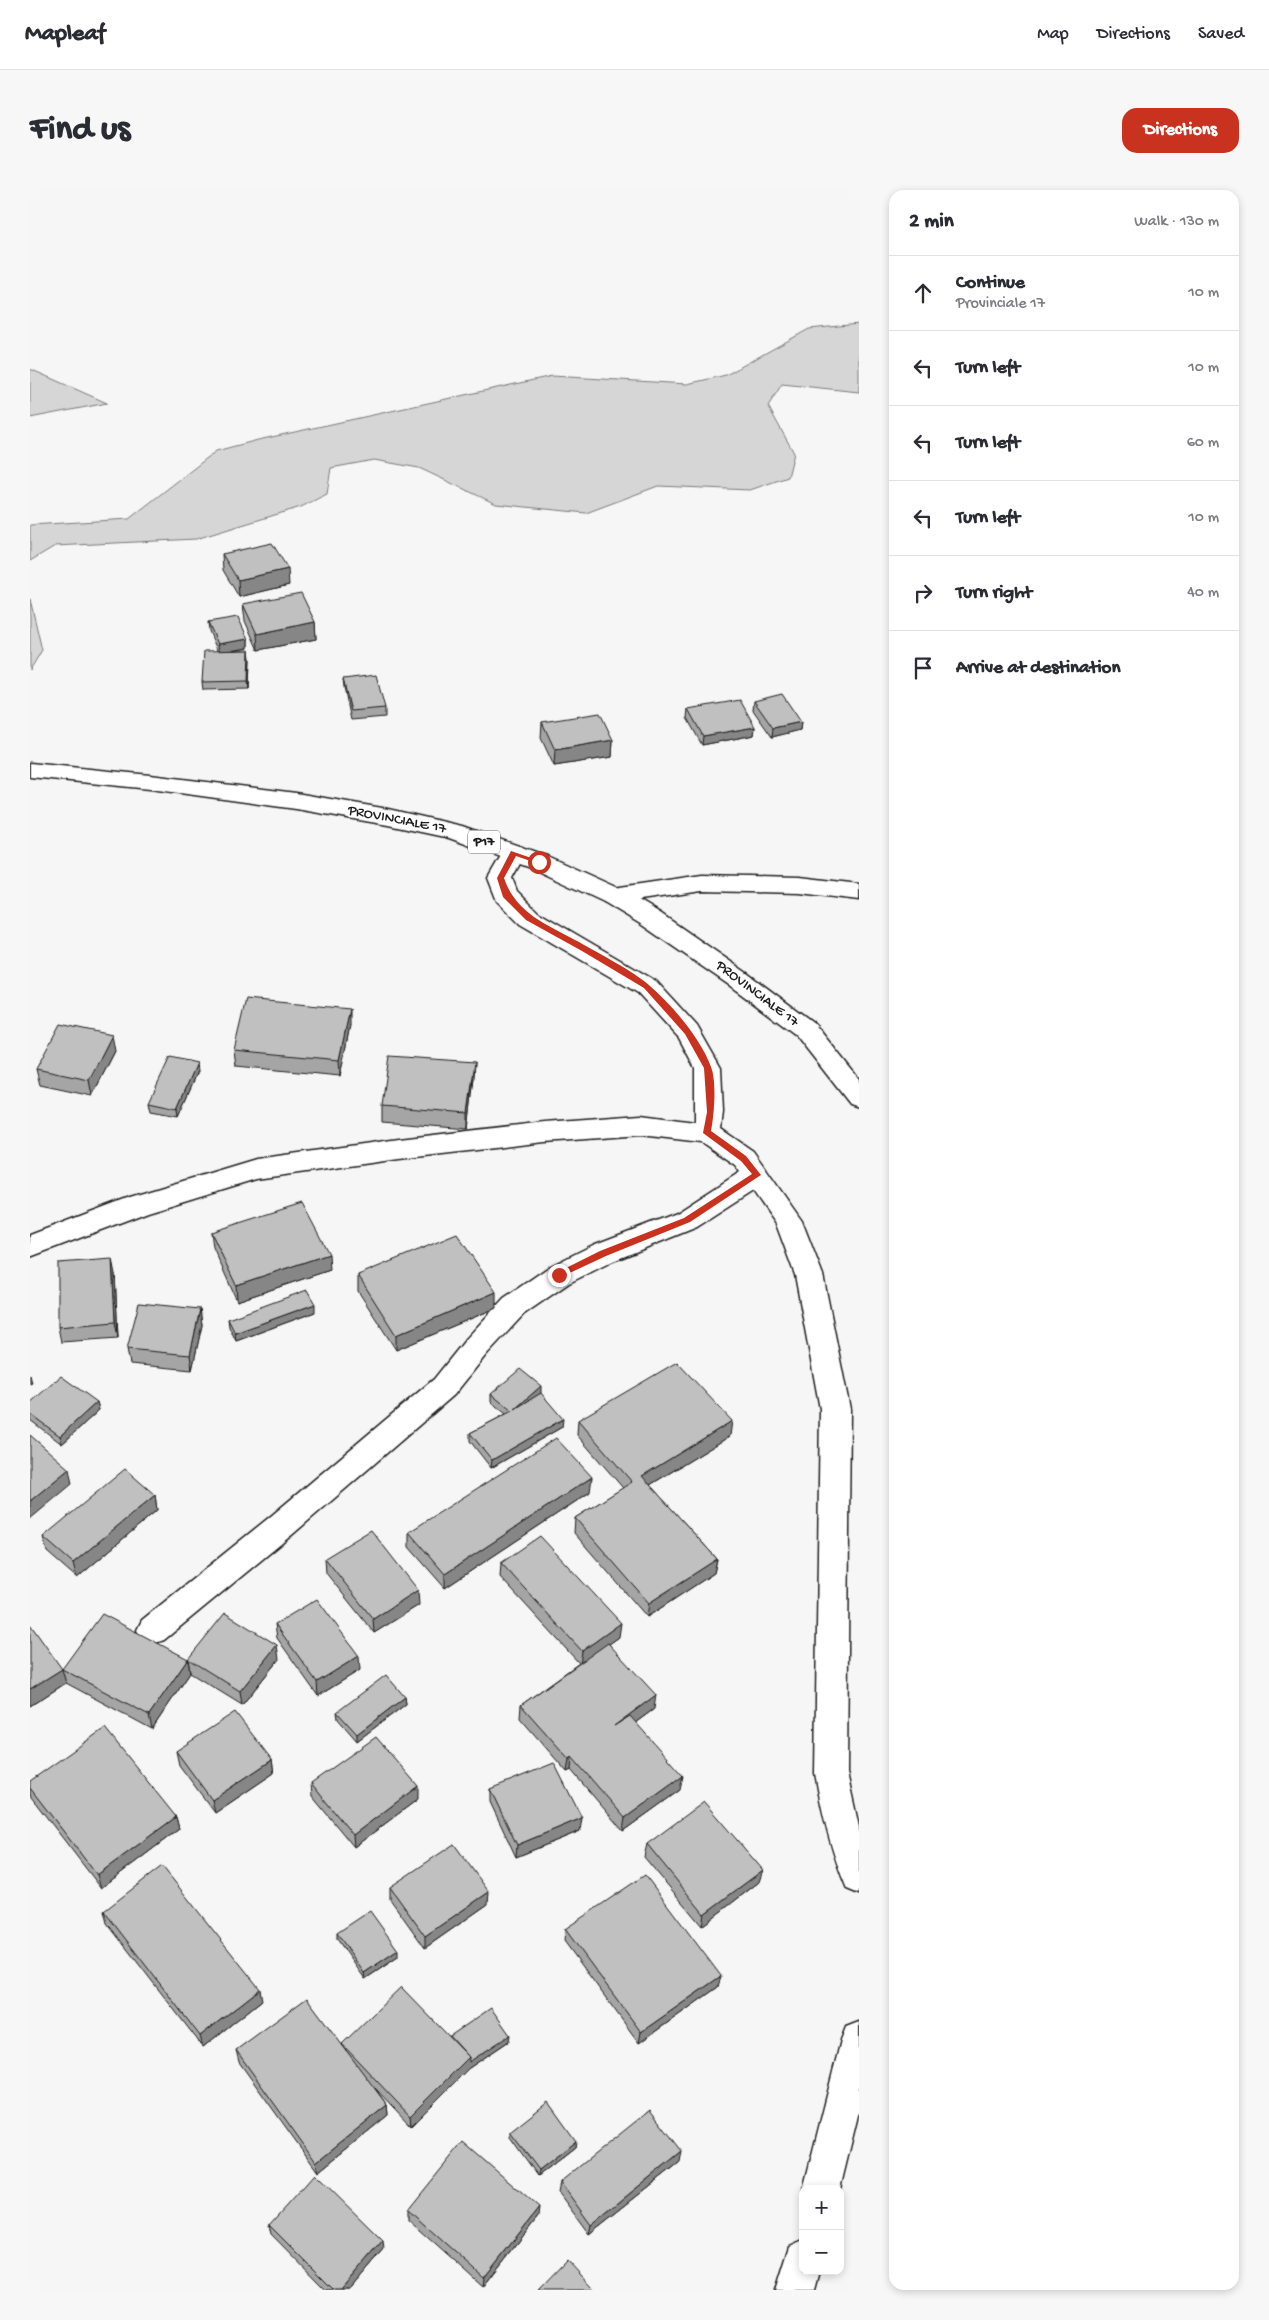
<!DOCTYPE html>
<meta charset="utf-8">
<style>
:root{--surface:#fff;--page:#f7f7f7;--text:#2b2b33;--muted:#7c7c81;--line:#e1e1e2;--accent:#c8321e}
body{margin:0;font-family:"Gochi Hand",sans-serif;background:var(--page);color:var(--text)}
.controls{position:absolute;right:15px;bottom:15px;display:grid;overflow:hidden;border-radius:10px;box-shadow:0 2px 8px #0003}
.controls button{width:45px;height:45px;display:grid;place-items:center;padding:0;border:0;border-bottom:1px solid var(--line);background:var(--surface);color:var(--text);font:25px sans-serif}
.stop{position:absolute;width:15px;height:15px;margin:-11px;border:4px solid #c8321e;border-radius:50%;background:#fff}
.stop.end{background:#c8321e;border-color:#fff;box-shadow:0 1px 5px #0008}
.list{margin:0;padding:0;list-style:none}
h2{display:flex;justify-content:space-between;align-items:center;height:65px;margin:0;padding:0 20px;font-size:21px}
h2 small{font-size:16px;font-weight:400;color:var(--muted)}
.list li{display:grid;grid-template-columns:32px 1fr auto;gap:15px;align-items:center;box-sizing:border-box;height:75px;padding:0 20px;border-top:1px solid var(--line)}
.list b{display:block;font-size:19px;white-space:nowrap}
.list p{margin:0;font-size:16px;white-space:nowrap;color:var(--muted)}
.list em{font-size:16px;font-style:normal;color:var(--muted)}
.icon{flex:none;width:28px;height:28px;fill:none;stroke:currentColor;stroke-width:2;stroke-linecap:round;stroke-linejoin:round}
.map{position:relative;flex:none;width:829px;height:2100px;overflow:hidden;border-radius:15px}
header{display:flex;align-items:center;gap:30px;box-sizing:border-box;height:70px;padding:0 25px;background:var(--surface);border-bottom:1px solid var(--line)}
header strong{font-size:24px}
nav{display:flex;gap:28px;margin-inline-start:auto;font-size:18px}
.intro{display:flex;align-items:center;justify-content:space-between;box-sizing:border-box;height:120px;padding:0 30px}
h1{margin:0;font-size:35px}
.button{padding:12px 22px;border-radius:15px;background:var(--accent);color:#fff;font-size:18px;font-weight:700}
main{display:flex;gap:30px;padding:0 30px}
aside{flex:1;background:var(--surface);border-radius:15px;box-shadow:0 2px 8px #0003}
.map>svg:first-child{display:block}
</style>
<header>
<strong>Mapleaf</strong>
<nav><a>Map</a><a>Directions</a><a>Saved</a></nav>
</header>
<div class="intro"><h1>Find us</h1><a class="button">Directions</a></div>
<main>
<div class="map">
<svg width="829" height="2100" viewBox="0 0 829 2100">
<rect width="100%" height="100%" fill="#f6f6f6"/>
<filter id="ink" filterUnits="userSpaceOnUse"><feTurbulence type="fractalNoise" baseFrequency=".02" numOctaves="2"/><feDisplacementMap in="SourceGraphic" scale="10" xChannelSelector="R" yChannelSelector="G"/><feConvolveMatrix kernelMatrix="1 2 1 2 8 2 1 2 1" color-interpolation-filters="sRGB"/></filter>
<g filter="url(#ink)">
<!-- green -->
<g fill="#d6d6d6" stroke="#797979">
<path d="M829,134v68l-77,-8 -14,22 26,47 -6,24 -38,13 -92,-4 -72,27 -90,-9 -77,-36 -45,-8 -43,8 -4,26 -26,13 -105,32 -141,7 -25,15v-36l99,-6 87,-68 42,-11 294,-64 135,8 39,-9 83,-46z"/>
<path d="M0,179l77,34 -77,15z"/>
<path d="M0,409l12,51 -12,20z"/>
</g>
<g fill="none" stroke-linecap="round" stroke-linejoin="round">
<!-- minor casing -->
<g stroke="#1c1c1c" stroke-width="3">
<g id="minor">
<path d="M484,655l8,2 4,6 -14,25 5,13 21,21 118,69 41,45 24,42 2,44 -2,17 32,22 49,70 21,54 27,134 -3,364 12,54v67l-12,-5c-16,-37 -25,-76 -32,-116l5,-364 -25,-134 -19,-51 -23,-33 -56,36 -84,34 -44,22 -45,31 -38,41 -32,40 -161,139 -129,106 -11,4 -11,-4 -5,-10 5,-10 129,-104 163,-137 32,-40 38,-41 45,-31 44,-22 84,-32 63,-41 -5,-7 -34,-23 -60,-7 -96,7 -146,17 -143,20 -108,33 -118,45v-22l100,-38 126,-38 143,-20 146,-17 96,-7 54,7v-54l-16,-30 -41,-45 -118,-69 -23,-23 -9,-23 18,-31z"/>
<path d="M672,685l98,2 59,7v16l-59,-7 -98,-2 -89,13 -9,-2 -3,-6 3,-6 9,-2z"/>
</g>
</g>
<!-- major casing -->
<g stroke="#1c1c1c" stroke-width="3">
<g id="major">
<path d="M0,573l120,12 146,18 92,16 74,17 85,30 75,34 38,23 87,60 67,50 45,56v28l-9,-3 -54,-69 -67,-50 -87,-60 -38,-23 -73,-34 -82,-30 -61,-13 -92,-16 -146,-20 -120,-12z"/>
<path d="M829,1832v89l-19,78 -37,1 38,-150 5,-13z"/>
<path d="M773,2050v31h16l-5,19h-38l14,-44z"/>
</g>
</g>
<!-- minor -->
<use href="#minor" fill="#fff" fill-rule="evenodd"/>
<!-- major -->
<use href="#major" fill="#fff" fill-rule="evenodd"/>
</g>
<!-- wall -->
<g fill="#a5a5a5" stroke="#1c1c1c">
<path d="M192,364l67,31 -50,12 -16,-27z"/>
<path d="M213,414l72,18 1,17 -58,11 -13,-29z"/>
<path d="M178,432l40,17v9l-13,2 15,8 -1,31 -46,1 -1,-8 15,-32 -8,-19z"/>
<path d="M313,489l42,29v9l-34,3 -7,-33z"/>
<path d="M724,511l47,21 -1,8 -28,7 -19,-27z"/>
<path d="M658,519l67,18 -1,8 -52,10 -15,-27z"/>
<path d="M512,532l71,18 -1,17 -58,9 -13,-28z"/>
<path d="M320,835l-10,51 -104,-10 -2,-16z"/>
<path d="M85,861l-23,45 -52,-11 -4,-16z"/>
<path d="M168,881l-20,45 -27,-5 -2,-9z"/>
<path d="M444,888l-6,51 -86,-7v-16z"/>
<path d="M181,1042l119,38 -93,31 -24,-54z"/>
<path d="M85,1084l3,64 -57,4 -3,-15z"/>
<path d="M328,1085l138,33 -100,42 -38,-59z"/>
<path d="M170,1119l2,16 -10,45 -62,-6 -3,-15z"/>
<path d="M285,1122l-79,29 -7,-14 -1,-8z"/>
<path d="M461,1204h50l21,33 -71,41 -21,-27v-8l36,-19 -15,-12z"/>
<path d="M67,1212l2,8 -37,34 -32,-24v-17z"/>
<path d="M548,1230l152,16 -80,49 67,74 -3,14 -67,44 -73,-84 1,-15 48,-30 -46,-53z"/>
<path d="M560,1302l-145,96 -36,-41v-15z"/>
<path d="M125,1305l2,15 -80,68 -30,-26 -4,-15z"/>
<path d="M295,1368l94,47 -45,28 -48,-60z"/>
<path d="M471,1373l118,74 -10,7 45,65 -19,14 45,67 -57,41 -52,-61 -4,2 -47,-54 1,-13 58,-42 -79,-86z"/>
<path d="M245,1434l85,46 -42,26 -41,-58z"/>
<path d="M158,1469l2,14 -38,56 -86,-46 -36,23 32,-37z"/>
<path d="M158,1469h91l-37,46 -52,-32z"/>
<path d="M375,1507l1,7 -49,37 -19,-22 -1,-7z"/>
<path d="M146,1561l96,9 2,13 -59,40 -36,-48z"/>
<path d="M281,1593l107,16 -64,48 -42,-51z"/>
<path d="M0,1598l146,29 3,12 -78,59 -70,-91 -1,-4z"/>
<path d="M460,1599l90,42 -64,26 -26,-55z"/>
<path d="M617,1654l112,38 -57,44 -58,-69z"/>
<path d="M360,1697l98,17 -63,44 -35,-49z"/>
<path d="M74,1721l158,89 -59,47 -96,-124z"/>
<path d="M535,1739l153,58 -79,56 -75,-102z"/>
<path d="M307,1743l61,24 -33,22 -28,-40z"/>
<path d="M420,1846l59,5 -40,27 -58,58 -36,-38 12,17 1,10 -70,57 -79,-110 -3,-12 107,-5 -1,-1z"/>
<path d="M480,1942l66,9 -1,6 -37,29 -28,-39z"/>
<path d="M650,1972l-91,72 -31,-42 2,-10z"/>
<path d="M378,2020l130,7 -55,70 -75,-67z"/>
<path d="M239,2035l115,25 -34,40h-24l-55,-56z"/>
</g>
<!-- shaded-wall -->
<g fill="#868686" stroke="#1c1c1c">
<path d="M258,379l1,16 -50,12 -1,-17z"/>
<path d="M285,432l1,17 -58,11 -1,-16z"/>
<path d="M218,449v9l-29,5 -1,-9z"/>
<path d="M219,460l1,8 -1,31 -1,-8z"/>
<path d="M771,532l-1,8 -28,7 1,-9z"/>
<path d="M725,537l-1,8 -52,10 1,-9z"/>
<path d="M583,550l-1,17 -58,9 1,-16z"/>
<path d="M320,819v16l-10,51 -1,-16z"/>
<path d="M82,845l3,16 -23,45 -3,-16z"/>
<path d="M445,872l-1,16 -6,51v-16z"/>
<path d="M167,873l1,8 -20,45 -1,-8z"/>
<path d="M299,1064l1,16 -93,31 -1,-16z"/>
<path d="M82,1069l3,15 3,64 -3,-16z"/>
<path d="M466,1102v16l-100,42v-15z"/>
<path d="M285,1114v8l-79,29 -1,-8z"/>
<path d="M170,1119l2,16 -10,45 -2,-15z"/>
<path d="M0,1185l2,8 -2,1z"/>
<path d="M511,1196v8l-26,15z"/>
<path d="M67,1212l2,8 -37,34 -2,-8z"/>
<path d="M533,1229l-1,8 -71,41 1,-8z"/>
<path d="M702,1231l-2,15 -90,55 2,-15z"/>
<path d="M39,1279l3,15 -42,35v-18z"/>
<path d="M562,1287l-2,15 -145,96v-14z"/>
<path d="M125,1305l2,15 -80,68 -4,-15z"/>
<path d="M687,1369l-3,14 -67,44 2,-14z"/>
<path d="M388,1400l1,15 -45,28 -1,-14z"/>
<path d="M591,1433l-2,14 -39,28 2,-14z"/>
<path d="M247,1455l2,14 -37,46 -2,-14z"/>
<path d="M329,1466l1,14 -42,26 -1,-14z"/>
<path d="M158,1469l2,14 -38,56 -3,-14z"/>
<path d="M32,1479l4,14 -36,23v-17z"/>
<path d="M626,1505l-2,14 -41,30 1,-13z"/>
<path d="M375,1507l1,7 -49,37v-7z"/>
<path d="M542,1567l-1,13 -4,2 2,-13z"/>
<path d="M242,1570l2,13 -59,40 -3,-13z"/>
<path d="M653,1586l-3,14 -57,41 2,-13z"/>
<path d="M388,1596v13l-64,48 -1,-12z"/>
<path d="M146,1627l3,12 -78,59 -4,-13z"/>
<path d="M552,1628l-2,13 -64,26 1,-12z"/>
<path d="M733,1680l-4,12 -57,44 2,-12z"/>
<path d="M459,1702l-1,12 -63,44v-12z"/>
<path d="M368,1760v7l-33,22 -1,-6z"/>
<path d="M691,1786l-3,11 -79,56 2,-11z"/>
<path d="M230,1799l2,11 -59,47 -3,-11z"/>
<path d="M480,1845l-1,6 -40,27 -58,58 -1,-10 59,-59z"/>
<path d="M357,1915l1,10 -70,57 -2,-10z"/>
<path d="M546,1951l-1,6 -37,29 1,-6z"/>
<path d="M652,1961l-2,11 -91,72 2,-9z"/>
<path d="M509,2018l-1,9 -55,70 1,-9z"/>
<path d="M353,2051l1,9 -34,40h-9z"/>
</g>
<!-- building -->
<g fill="#c0c0c0" stroke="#1c1c1c">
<path d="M242,353l16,26 -50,11 -16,-26z"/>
<path d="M271,403l14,29 -58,12 -14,-30z"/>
<path d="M208,427l10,22 -30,5 -10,-22z"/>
<path d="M219,460l-1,31 -46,1 2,-31z"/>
<path d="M346,485l9,33 -34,3 -8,-32z"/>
<path d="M752,504l19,28 -28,6 -19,-27z"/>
<path d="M710,510l15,27 -52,9 -15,-27z"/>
<path d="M570,523l13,27 -58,10 -13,-28z"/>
<path d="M216,809l104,10 -11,51 -105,-10z"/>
<path d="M30,834l52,11 -23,45 -53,-11z"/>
<path d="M359,866l86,6 -7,51 -86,-7z"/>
<path d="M140,867l27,6 -20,45 -28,-6z"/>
<path d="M272,1013l27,51 -93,31 -25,-53z"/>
<path d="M427,1044l39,58 -100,43 -38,-60z"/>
<path d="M82,1069l3,63 -57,5v-64z"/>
<path d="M277,1100l8,14 -80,29 -7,-14z"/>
<path d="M109,1113l61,6 -10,46 -63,-6z"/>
<path d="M647,1172l55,59 -90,55 75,83 -68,44 -74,-85 57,-36 -54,-62z"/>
<path d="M490,1179l21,17 -26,23 26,-16 22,26 -71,41 -22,-27 42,-22 -21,-17z"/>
<path d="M31,1186l36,26 -37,34 -30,-22v-11z"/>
<path d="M0,1245l39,34 -39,32z"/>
<path d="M526,1248l36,39 -147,97 -36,-42z"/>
<path d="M95,1279l30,26 -82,68 -30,-26z"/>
<path d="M341,1340l47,60 -45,29 -48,-61z"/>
<path d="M510,1346l81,87 -39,28 -81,-88z"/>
<path d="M287,1409l42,57 -42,26 -42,-58z"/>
<path d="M195,1423l52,32 -37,46 -52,-32z"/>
<path d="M72,1424l86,45 -39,56 -87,-46 -32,20v-65l32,45z"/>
<path d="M578,1453l48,52 -42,31 16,-10 53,60 -58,42 -53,-61 -3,2 -48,-54z"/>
<path d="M356,1485l19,22 -48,37 -20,-22z"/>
<path d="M205,1522l37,48 -60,40 -36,-49z"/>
<path d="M75,1538l71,89 -79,58 -67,-87v-7z"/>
<path d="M346,1547l42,49 -65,49 -42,-52z"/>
<path d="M524,1573l28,55 -65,27 -27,-56z"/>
<path d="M674,1612l59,68 -59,44 -57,-70z"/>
<path d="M424,1654l35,48 -64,44 -35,-49z"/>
<path d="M132,1676l98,123 -60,47 -96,-125z"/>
<path d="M615,1685l76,101 -80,56 -76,-103z"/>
<path d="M340,1721l28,39 -34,23 -27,-40z"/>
<path d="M371,1797l68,70 -59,59 -68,-72z"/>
<path d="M277,1808l80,107 -71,57 -80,-112z"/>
<path d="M461,1818l19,27 -41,27v-5l-19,-21z"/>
<path d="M518,1912l28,39 -37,29 -29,-38z"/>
<path d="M620,1920l32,41 -91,74 -31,-43z"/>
<path d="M433,1952l76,66 -55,70 -76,-68z"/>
<path d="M285,1984l68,67 -42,49h-7l-65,-65z"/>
<path d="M537,2070l28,30h-57z"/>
</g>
</g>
<!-- route -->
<path fill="#c8321e" d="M481,661l32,11 -4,2 -23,-8 -12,22c12,36 44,47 75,64 19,11 56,30 71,44 23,20 51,53 61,81 6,15 3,49 0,64l35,25 15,19 -71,47 -84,34 -47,22 -4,-3 1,-2 44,-22 84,-33 68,-44 -11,-13 -38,-28 4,-21 -3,-44 -19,-34 -41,-46 -62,-37 -56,-31 -23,-23 -6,-19z"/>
<g text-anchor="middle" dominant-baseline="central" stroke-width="4" stroke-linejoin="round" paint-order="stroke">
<!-- shield labels -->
<rect fill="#fff" stroke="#606060" stroke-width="1" x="438" y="640.5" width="32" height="23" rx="4"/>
<g font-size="14" font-weight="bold" fill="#1c1c1c">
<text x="454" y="652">P17</text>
</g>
<!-- street labels -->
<g font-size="15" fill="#1c1c1c" stroke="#fff">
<text transform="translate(367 630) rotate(11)">PROVINCIALE 17</text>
<text transform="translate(727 804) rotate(37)">PROVINCIALE 17</text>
</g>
</g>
</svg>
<div class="controls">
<button>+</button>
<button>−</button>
</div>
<div class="stop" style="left:509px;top:672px"></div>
<div class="stop end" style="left:529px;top:1085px"></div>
</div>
<aside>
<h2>2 min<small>Walk · 130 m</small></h2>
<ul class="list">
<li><svg class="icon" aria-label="ahead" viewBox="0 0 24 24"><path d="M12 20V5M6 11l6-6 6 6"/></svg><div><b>Continue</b><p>Provinciale 17</p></div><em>10 m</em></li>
<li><svg class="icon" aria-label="left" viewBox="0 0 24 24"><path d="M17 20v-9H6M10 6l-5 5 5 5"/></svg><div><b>Turn left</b></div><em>10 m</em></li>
<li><svg class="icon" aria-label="left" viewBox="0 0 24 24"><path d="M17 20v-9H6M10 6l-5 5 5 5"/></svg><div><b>Turn left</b></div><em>60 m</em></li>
<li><svg class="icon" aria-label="left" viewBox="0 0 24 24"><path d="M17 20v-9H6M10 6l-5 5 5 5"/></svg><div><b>Turn left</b></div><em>10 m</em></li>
<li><svg class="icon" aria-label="right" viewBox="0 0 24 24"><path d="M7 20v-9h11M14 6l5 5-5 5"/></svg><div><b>Turn right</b></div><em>40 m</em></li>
<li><svg class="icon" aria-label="arrive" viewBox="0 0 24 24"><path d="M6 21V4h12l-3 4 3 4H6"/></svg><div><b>Arrive at destination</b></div></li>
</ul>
</aside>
</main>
